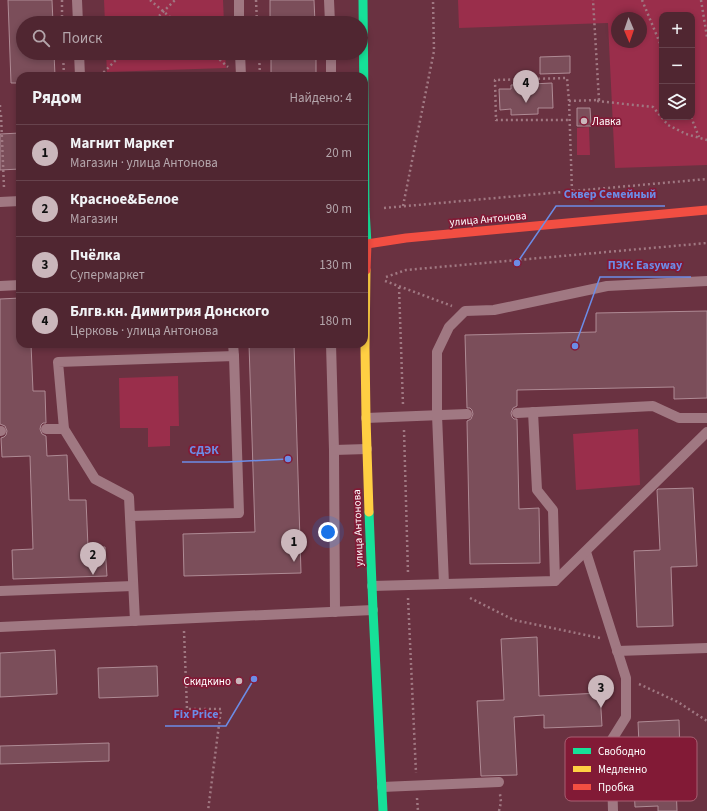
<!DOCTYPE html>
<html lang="ru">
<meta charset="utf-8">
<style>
:root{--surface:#502631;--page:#5a323d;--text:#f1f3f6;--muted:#b4a5ab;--line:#67434d;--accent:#cbb7bc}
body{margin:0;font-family:"Source Sans 3",sans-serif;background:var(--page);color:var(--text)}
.controls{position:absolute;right:12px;top:12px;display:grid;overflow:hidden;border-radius:8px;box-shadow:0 2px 6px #0003}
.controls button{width:36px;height:36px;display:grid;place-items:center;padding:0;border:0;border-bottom:1px solid var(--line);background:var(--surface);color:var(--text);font:20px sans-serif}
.compass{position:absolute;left:611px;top:12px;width:36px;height:36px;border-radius:50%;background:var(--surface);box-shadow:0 2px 6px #0003;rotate:178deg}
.you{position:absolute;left:328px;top:532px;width:14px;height:14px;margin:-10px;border:3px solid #fff;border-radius:50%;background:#1a73e8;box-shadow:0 0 0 6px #1a73e833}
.badge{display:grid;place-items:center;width:26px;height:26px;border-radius:50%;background:var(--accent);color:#111;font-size:13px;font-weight:700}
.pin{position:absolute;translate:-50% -33px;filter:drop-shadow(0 1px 2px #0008)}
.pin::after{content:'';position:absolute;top:21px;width:14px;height:12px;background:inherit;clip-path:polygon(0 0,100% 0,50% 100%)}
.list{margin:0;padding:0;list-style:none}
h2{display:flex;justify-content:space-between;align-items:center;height:52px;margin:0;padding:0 16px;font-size:17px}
h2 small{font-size:13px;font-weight:400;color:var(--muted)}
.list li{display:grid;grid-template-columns:26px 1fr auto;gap:12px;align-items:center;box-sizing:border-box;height:56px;padding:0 16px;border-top:1px solid var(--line)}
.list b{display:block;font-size:15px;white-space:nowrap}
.list p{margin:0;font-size:13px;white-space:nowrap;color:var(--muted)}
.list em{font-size:13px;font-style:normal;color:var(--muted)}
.icon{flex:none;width:22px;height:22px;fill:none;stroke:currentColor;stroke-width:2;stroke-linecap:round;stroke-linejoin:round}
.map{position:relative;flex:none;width:707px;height:811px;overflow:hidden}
.search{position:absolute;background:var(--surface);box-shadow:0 2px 6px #0003;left:16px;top:16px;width:352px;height:44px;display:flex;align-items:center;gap:10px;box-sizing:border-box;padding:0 14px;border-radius:22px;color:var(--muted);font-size:15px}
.panel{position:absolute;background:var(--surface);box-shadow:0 2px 6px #0003;left:16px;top:72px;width:352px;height:276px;border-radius:12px}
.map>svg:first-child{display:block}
</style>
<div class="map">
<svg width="707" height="811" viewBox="0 0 707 811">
<rect width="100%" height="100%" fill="#6a3241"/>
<!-- green -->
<g fill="#9a2e4b" fill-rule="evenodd">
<path d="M104,0h119l1,23h-119z"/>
<path d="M458,0h249v165l-92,3 -7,-145 -149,5zM662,15h30v102h-30zM617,18h24v24h-24z"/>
<path d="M106,53h119l1,15 -119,4z"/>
<path d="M589,127l1,28h-13v-27z"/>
<path d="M178,376l1,50h-9v20l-22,1v-19h-28l-1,-50z"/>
<path d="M638,429l2,56 -64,5 -3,-56z"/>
</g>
<!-- building -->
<g fill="#7b4e5a" stroke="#af8b95">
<path d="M8,0h44l1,23h-30v30h31l1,23h-35v7h-9z"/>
<path d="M270,0h44l1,23h-45z"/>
<rect x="271" y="53" width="45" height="23"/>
<path d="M570,56v17l-30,1v-17z"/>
<path d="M552,83l1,25h-15v6l-27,1v-6l-11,1 -1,-21h12v-4z"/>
<path d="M577,108h13l1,18h-14z"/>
<path d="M20,133v36l-20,1v-36z"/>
<path d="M20,298v46h11l2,47h12l1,32h-3l-2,2 -1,4 2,5 4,2 1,20 20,-1 2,45h17l2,47h17l2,29 -94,3 -1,-29 21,-1 -3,-93 -28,1 -1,-19 3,-1 2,-2 1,-4 -2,-5 -5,-2v-125z"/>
<path d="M707,311v87l-33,1v-12l-157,3v16l-4,2 -2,5 1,4 2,2h3l2,90 20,-1 1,55 -70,1 -3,-143 4,-2 2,-5 -1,-4 -2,-2h-3l-2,-73 131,-3v-19z"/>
<path d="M249,344h45l7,229 -117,3 -1,-42 72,-2z"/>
<path d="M693,488l4,78 -26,1 2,59 -36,1 -3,-76 26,-1 -3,-60 1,-1z"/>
<path d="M537,637l2,59 61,-3 2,33 -58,2v-13l-30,2 3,58 -36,1 -4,-75 27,-1 -3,-61z"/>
<path d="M55,650l2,44 -57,3v-44z"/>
<path d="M157,666l1,30 -59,2 -1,-30z"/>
<path d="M679,720l1,36h-5l2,55h-19v-5l-23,1 -2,-39 7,-1 -2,-45z"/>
<path d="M109,743v18l-109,3v-18z"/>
</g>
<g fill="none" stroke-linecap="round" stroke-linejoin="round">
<!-- path -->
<g stroke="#a07882" stroke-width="2.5" stroke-dasharray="2 3" stroke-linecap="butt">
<path d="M62,0v23"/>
<path d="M150,0l27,23"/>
<path d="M256,0l1,23"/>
<path d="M642,0l20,48"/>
<path d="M701,0l6,37"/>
<path d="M152,23l23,-23"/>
<path d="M63,53l1,23"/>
<path d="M212,53l16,14"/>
<path d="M259,53l1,23"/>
<path d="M100,76l23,-23"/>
<path d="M569,101l-2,-23 -72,2 1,40h73"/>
<path d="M597,101l56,6 15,18 18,9 21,6"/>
<path d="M0,105v10"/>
<path d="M1,115l3,73"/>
<path d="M691,117l8,20"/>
<path d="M572,191l-3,-90 30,-1 -6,-100"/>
<path d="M403,206l31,-155 -1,-51"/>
<path d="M384,208l323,-29"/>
<path d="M386,277l20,-7 301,-27"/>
<path d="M385,281l67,25"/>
<path d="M399,287l4,118"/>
<path d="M404,430l4,143"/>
<path d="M408,598l8,175"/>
<path d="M470,598l44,22 86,18"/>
<path d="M184,631l3,78h34l-13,102"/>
<path d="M639,684l39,18 29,19"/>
<path d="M417,798l1,13"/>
<path d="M499,811l2,-9 -1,-8"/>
</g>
<!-- lane -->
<g stroke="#a07882" stroke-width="10">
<path d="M77,0l1,23"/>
<path d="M239,0v23"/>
<path d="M329,0l1,23"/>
<path d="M79,53l1,23"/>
<path d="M240,53l1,23"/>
<path d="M331,53v23"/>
<path d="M0,202l20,-1"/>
<path d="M0,286l20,-1"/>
<path d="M233,344l1,12"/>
<path d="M331,344l3,106 1,162"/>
<path d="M517,413l136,-7 26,12h28"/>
<path d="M366,418l101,-4"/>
<path d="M46,429h18"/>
<path d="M0,431h1"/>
<path d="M334,450l33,-1"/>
<path d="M130,516l109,-3 -5,-157 -176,6 6,67 31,50 34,18 6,124"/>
<path d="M586,552l40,126v39l-15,24 2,70"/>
<path d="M555,581l152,-149"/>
<path d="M444,584l-7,-169v-63l12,-25 16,-16 29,-1 113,-24 100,-5"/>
<path d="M372,586l183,-5 -2,-71 -16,-20 -4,-78"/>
<path d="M0,591l133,-5"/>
<path d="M0,627l373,-17"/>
<path d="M617,651l90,-3"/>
<path d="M382,787l117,-5"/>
</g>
<!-- fast -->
<g stroke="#16e098" stroke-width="9">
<path d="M363,0l2,209 2,35"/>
<path d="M369,512l4,98 10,201"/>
</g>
<!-- slow -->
<path stroke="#ffcf43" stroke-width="9" d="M366,270l-1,78 1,70 3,94"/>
<!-- jam -->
<path stroke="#f24e42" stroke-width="9" d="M366,270l1,-26 39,-6 301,-28"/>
</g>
<!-- markers -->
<g fill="#cbb7bc" stroke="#821a36" stroke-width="1.5">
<circle cx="584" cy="121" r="4"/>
<circle cx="239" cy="681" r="4"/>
</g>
<g text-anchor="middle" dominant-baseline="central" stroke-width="3.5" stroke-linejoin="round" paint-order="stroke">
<!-- poi labels -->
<g font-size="11" fill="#fff" stroke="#821a36" text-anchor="start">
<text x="592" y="121">Лавка</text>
<text x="231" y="681" text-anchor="end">Скидкино</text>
</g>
<!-- street labels -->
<g font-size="11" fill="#fff" stroke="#821a36">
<text transform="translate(488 219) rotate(-5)">улица Антонова</text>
<text transform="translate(358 528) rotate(-92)">улица Антонова</text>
</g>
</g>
<!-- legend -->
<rect x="565" y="737" width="132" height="64" rx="6" fill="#821a36" stroke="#a85f72" stroke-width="1"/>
<rect x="573" y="748" width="18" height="6" fill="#16e098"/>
<rect x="573" y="766" width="18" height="6" fill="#ffcf43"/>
<rect x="573" y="784" width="18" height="6" fill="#f24e42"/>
<g font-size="11" fill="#fff">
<text x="598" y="755">Свободно</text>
<text x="598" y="773">Медленно</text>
<text x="598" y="791">Пробка</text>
</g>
<!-- callouts -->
<path fill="none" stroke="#6c8ce6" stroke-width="1.5" d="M517 263L556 206H665M575 346L600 277H691M288 459L227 462H182M254 679L226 726H165"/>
<g fill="#6c8ce6" stroke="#821a36" stroke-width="1.5">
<circle cx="517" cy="263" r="4"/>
<circle cx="575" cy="346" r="4"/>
<circle cx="288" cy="459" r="4"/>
<circle cx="254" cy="679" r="4"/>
</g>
<g font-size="12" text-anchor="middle" font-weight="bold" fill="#6c8ce6" stroke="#821a36" stroke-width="3.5" stroke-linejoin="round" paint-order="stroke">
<text x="610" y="198">Сквер Семейный</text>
<text x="645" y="269">ПЭК: Easyway</text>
<text x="204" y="454">СДЭК</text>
<text x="196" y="718">Fix Price</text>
</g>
</svg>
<div class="controls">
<button>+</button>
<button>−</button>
<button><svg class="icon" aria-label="layers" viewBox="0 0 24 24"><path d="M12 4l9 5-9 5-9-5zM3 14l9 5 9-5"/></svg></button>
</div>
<svg class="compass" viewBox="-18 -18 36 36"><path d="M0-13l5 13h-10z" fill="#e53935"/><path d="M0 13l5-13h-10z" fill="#b4a5ab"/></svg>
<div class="you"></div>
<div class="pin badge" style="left:294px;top:562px">1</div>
<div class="pin badge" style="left:93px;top:575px">2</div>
<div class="pin badge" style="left:601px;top:708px">3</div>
<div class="pin badge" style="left:526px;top:103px">4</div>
<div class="search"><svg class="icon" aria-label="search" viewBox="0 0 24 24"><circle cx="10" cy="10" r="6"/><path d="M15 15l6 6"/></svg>Поиск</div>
<section class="panel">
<h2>Рядом<small>Найдено: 4</small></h2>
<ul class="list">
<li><span class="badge">1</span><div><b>Магнит Маркет</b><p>Магазин · улица Антонова</p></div><em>20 m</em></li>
<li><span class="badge">2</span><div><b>Красное&amp;Белое</b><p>Магазин</p></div><em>90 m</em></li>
<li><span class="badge">3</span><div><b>Пчёлка</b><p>Супермаркет</p></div><em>130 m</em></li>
<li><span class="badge">4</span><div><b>Блгв.кн. Димитрия Донского</b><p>Церковь · улица Антонова</p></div><em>180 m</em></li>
</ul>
</section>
</div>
